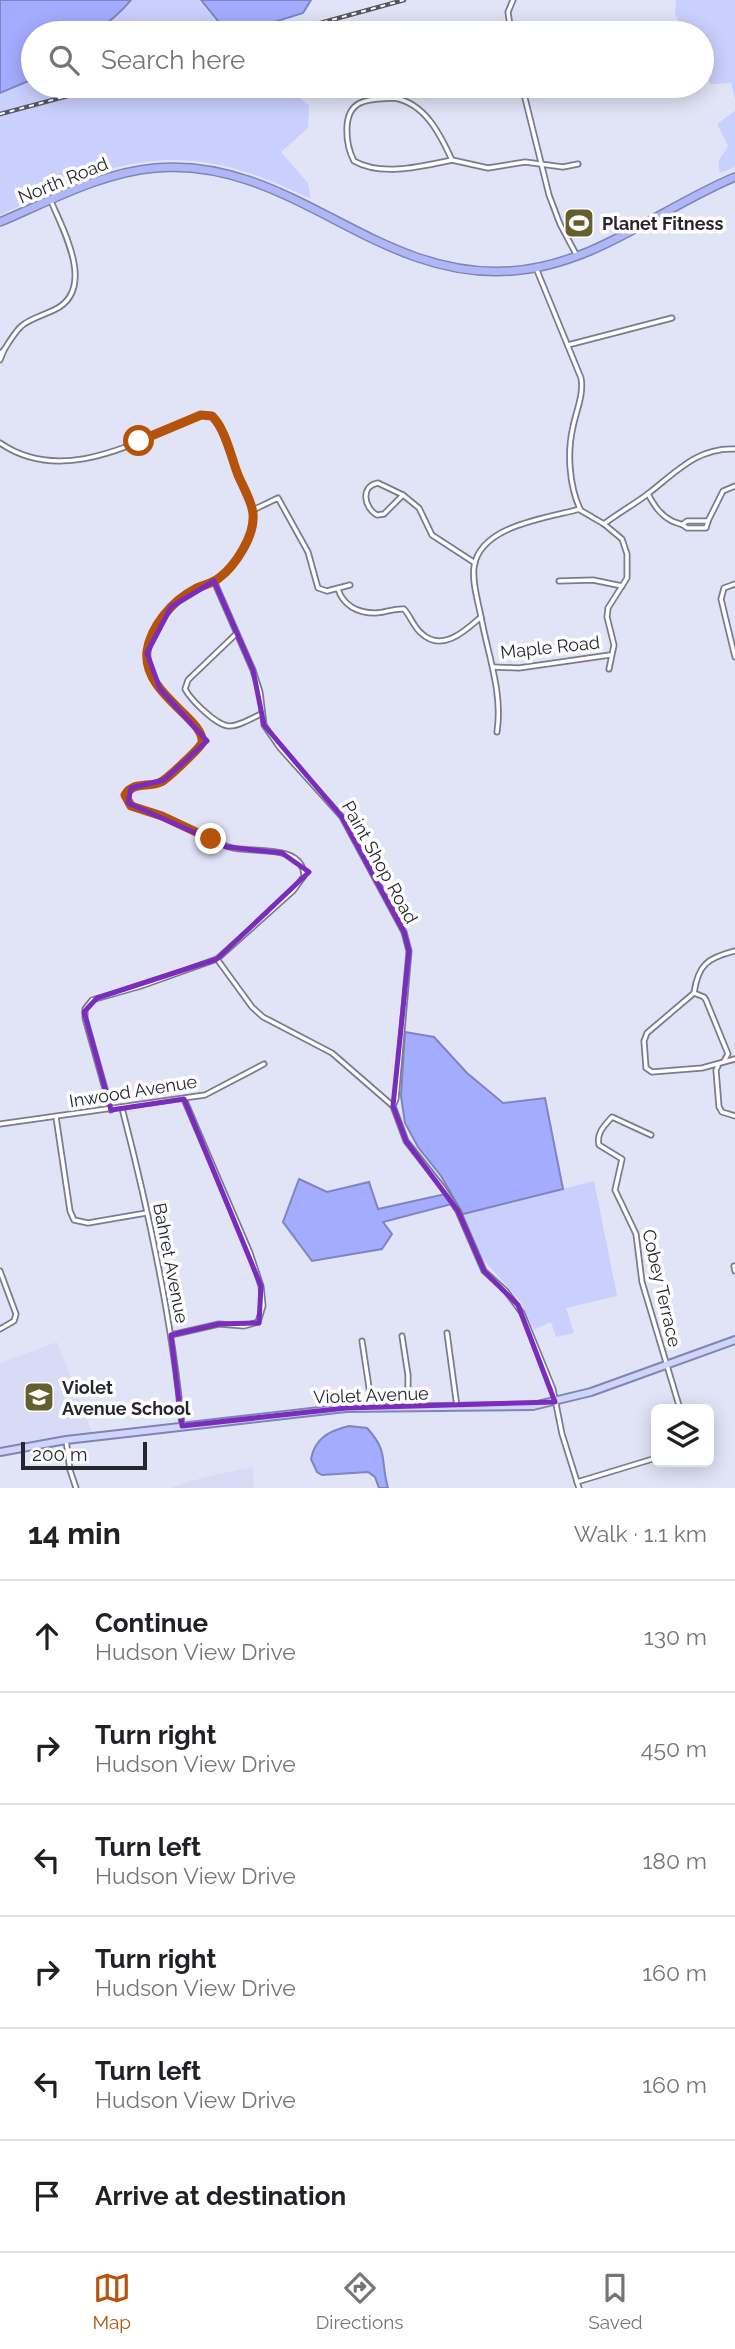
<!DOCTYPE html>
<meta charset="utf-8">
<style>
:root{--surface:#fff;--page:#f2f2f2;--text:#202124;--muted:#757577;--line:#e0e0e0;--accent:#b45309}
body{margin:0;font-family:Raleway,sans-serif;background:var(--page);color:var(--text)}
.controls{position:absolute;right:21px;bottom:21px;display:grid;overflow:hidden;border-radius:10px;box-shadow:0 4px 18px #0003}
.controls button{width:63px;height:63px;display:grid;place-items:center;padding:0;border:0;border-bottom:2px solid var(--line);background:var(--surface);color:var(--text);font:35px sans-serif}
.scale{position:absolute;left:21px;bottom:18px;width:126px;box-sizing:border-box;padding-left:7px;border:4px solid #26272e;border-top:0;font-size:19px;line-height:24px;white-space:nowrap;color:#26272e;-webkit-text-stroke:5px #fff;paint-order:stroke}
.stop{position:absolute;width:21px;height:21px;margin:-16px;border:5px solid #b45309;border-radius:50%;background:#fff}
.stop.end{background:#b45309;border-color:#fff;box-shadow:0 2px 7px #0008}
.list{margin:0;padding:0;list-style:none}
h2{display:flex;justify-content:space-between;align-items:center;height:91px;margin:0;padding:0 28px;font-size:30px}
h2 small{font-size:23px;font-weight:400;color:var(--muted)}
.list li{display:grid;grid-template-columns:46px 1fr auto;gap:21px;align-items:center;box-sizing:border-box;height:112px;padding:0 28px;border-top:2px solid var(--line)}
.list b{display:block;font-size:26px;white-space:nowrap}
.list p{margin:0;font-size:23px;white-space:nowrap;color:var(--muted)}
.list em{font-size:23px;font-style:normal;color:var(--muted)}
.icon{flex:none;width:38px;height:38px;fill:none;stroke:currentColor;stroke-width:2;stroke-linecap:round;stroke-linejoin:round}
.map{position:relative;flex:none;width:735px;height:1488px;overflow:hidden}
.search{position:absolute;background:var(--surface);box-shadow:0 4px 18px #0003;left:21px;right:21px;top:21px;height:77px;display:flex;align-items:center;gap:18px;box-sizing:border-box;padding:0 24px;border-radius:38px;color:var(--muted);font-size:26px}
.sheet{height:763px;background:var(--surface)}
nav{display:flex;justify-content:space-around;align-items:center;box-sizing:border-box;height:98px;border-top:2px solid var(--line);background:var(--surface);font-size:19px;color:var(--muted)}
nav a{display:grid;justify-items:center;gap:4px}
nav .on{color:var(--accent)}
.map>svg:first-child{display:block}
</style>
<div class="map">
<svg width="735" height="1488" viewBox="0 0 735 1488">
<rect width="100%" height="100%" fill="#e1e4f6"/>
<!-- built -->
<g fill="#d8dbf5">
<path d="M57,1342l35,90 -92,18v-87z"/>
<path d="M253,1467l1,21h-84l35,-11z"/>
</g>
<!-- green -->
<g fill="#c9d0fd">
<path d="M131,0h68l26,33h-136z"/>
<path d="M676,0h59v100l-4,-17 -20,1 -9,-16v-35h-18l-9,-19z"/>
<path d="M33,79v7h247l29,19 -1,23 -27,24 27,31 3,16c-69,-34 -130,-52 -207,-28 -35,11 -70,29 -104,44v-123z"/>
<path d="M735,111v56l-15,6 -2,-11 10,-16 -11,-22z"/>
<path d="M594,1181l23,115 -51,12 8,25 -18,4 -5,-15 -17,8 -14,-29 -38,-43 -19,-44z"/>
</g>
<!-- water -->
<g fill="#a4acff" stroke="#7e84c0" stroke-width="2">
<path d="M0,0h131c-8,10 -30,31 -42,33 -17,3 -38,0 -56,0v46l-33,14z"/>
<path d="M201,0h110l-8,13 -57,18h-20z"/>
<path d="M405,1032l29,5 33,36 36,30 42,-5 18,91 -100,25 -22,-38 -23,-29 -13,-24 -4,-27z"/>
<path d="M299,1179l28,13 42,-10 9,27 67,-15 7,10 -69,18 9,12 -10,15 -70,12 -29,-39z"/>
<path d="M349,1426l18,2c22,24 13,32 21,60h-9l-4,-11 -7,-5 -46,3 -5,-3 -6,-13c4,-21 18,-28 38,-33z"/>
</g>
<g fill="none" stroke-linecap="round" stroke-linejoin="round">
<!-- street casing -->
<g stroke="#7a7c8c" stroke-width="7">
<g id="street">
<path d="M511,33l-3,-21 5,-12"/>
<path d="M522,86l27,109 11,29 17,32"/>
<path d="M394,98c31,5 46,36 58,62 -29,6 -70,17 -98,1 -8,-15 -13,-49 6,-58 10,-5 23,-4 34,-5z"/>
<path d="M452,160l36,8 37,-6 38,5 15,-3"/>
<path d="M536,268l45,110c3,17 -5,33 -8,49 -6,25 -4,58 7,82"/>
<path d="M568,345l104,-27"/>
<path d="M4,350c19,-31 19,-26 50,-40 43,-20 9,-80 -3,-109"/>
<path d="M0,354l4,-4 -4,10"/>
<path d="M0,443c64,44 139,-3 201,-28 12,-2 16,5 20,15 8,20 15,40 23,60 3,8 9,16 9,25 2,21 -18,51 -34,63 -8,6 -17,8 -25,12 -22,11 -44,36 -47,61 -5,43 59,69 55,92 -4,7 -37,38 -45,40 -11,4 -22,0 -31,10v5c5,11 17,11 28,15 26,8 49,26 75,34 20,7 74,-5 75,29l-11,15 -76,68 -76,27 -49,14 -7,9v9l26,92"/>
<path d="M378,483l25,12 -19,19 -7,1c-13,-7 -17,-29 1,-32z"/>
<path d="M648,494c6,11 12,21 24,27 6,3 10,2 15,7h19l2,-7 15,-30 12,-5"/>
<path d="M403,495l16,13 13,27 43,28"/>
<path d="M253,510l25,-12 30,54 10,36 9,3 23,-6"/>
<path d="M580,510l24,14 18,15 5,15v24l-19,30 -1,9 7,28 -5,24"/>
<path d="M604,524c14,-11 31,-20 45,-31 27,-21 49,-46 86,-44"/>
<path d="M683,524l4,-3h21"/>
<path d="M214,581l39,89 7,22 4,33 16,23 62,69 62,115 5,19 -13,148 -3,7"/>
<path d="M559,581l34,-1 29,6"/>
<path d="M735,584l-11,4 -3,11 14,58"/>
<path d="M338,589c5,16 19,24 37,24 10,0 19,-5 29,-4 7,8 9,17 17,24 21,20 44,-2 60,-16 -3,-16 -9,-34 -7,-50 6,-42 74,-49 106,-58"/>
<path d="M481,617c7,38 22,76 16,115"/>
<path d="M236,634l-48,46 -3,9c6,11 30,35 43,37 10,1 24,-8 33,-12"/>
<path d="M493,667l26,1 91,-13"/>
<path d="M735,951c-28,7 -37,14 -41,42l-47,40 -3,8 2,27 6,4 50,-4 33,-9"/>
<path d="M217,959l35,48 11,10 69,36 61,53 13,35 37,47 15,23 26,60 22,20 16,22 31,76 9,45 17,54"/>
<path d="M694,993l10,4 2,3 22,54 -4,7"/>
<path d="M718,1066l-2,4 3,37 3,5 13,4"/>
<path d="M122,1108c27,104 50,211 60,318"/>
<path d="M56,1117l14,94 4,9 14,3 58,-10"/>
<path d="M0,1124l205,-29 59,-31"/>
<path d="M651,1135l-39,-18c-7,8 -16,16 -13,28l23,14 -7,31 21,44 6,48 38,127"/>
<path d="M734,1266l1,5"/>
<path d="M0,1271l16,43 -2,7 -14,8"/>
<path d="M447,1333l10,74"/>
<path d="M171,1335l48,-11 25,2 14,-4 5,-16 -2,-20 -11,-33 -66,-154"/>
<path d="M402,1336l6,39v32"/>
<path d="M362,1341l10,66"/>
<path d="M66,1440l4,30 6,18"/>
<path d="M577,1482l79,-24"/>
</g>
</g>
<!-- primary casing -->
<g stroke="#7f85b1" stroke-width="10">
<path id="primary" d="M0,1452l66,-12 280,-32 187,-2 58,-14 144,-52"/>
</g>
<!-- highway casing -->
<g stroke="#7f85b1" stroke-width="10">
<path id="highway" d="M0,222c50,-21 100,-49 155,-54 136,-12 220,113 356,103 85,-6 149,-63 224,-94"/>
</g>
<!-- street -->
<use href="#street" stroke="#fff" stroke-width="3.5"/>
<!-- primary -->
<use href="#primary" stroke="#cfd4fb" stroke-width="6"/>
<!-- highway -->
<use href="#highway" stroke="#afb7f8" stroke-width="7"/>
<!-- rail casing -->
<g stroke="#555660" stroke-width="4.5">
<g id="rail">
<path d="M284,33l120,-33"/>
<path d="M0,114l105,-28"/>
</g>
</g>
<!-- rail -->
<use href="#rail" stroke="#fff" stroke-width="2" stroke-dasharray="5" stroke-linecap="butt"/>
</g>
<g fill="none" stroke-linecap="round" stroke-linejoin="round">
<!-- route -->
<path stroke="#b45309" stroke-width="9" d="M139,441l62,-26 11,1c14,14 19,41 26,59 5,12 14,26 15,39 2,22 -18,52 -34,64 -7,6 -17,7 -24,11 -23,12 -44,37 -48,62 -5,43 59,68 55,92 -3,6 -35,36 -41,39 -13,6 -28,-1 -36,13l6,11 31,10 49,23"/>
</g>
<!-- marked area -->
<path fill="none" stroke="#7b2cbf" stroke-width="5" stroke-linejoin="round" d="M214,581l39,89 11,55 78,92 62,115 5,19 -16,155 13,35 52,70 26,60 34,34 37,97 -209,6 -164,18 -11,-91 48,-11 40,-1 2,-37 -77,-187 -73,11 -27,-98 13,-14 120,-39 92,-87 -27,-19 -55,-6 -99,-44 3,-15 33,-8 43,-39 -47,-52 -13,-36 24,-46z"/>
<!-- icons -->
<defs>
<g id="stadium-square" transform="scale(1.575)"><rect x="-9" y="-9" width="18" height="18" rx="4" fill="#645f2c" stroke="#fff"/><path d="M0-5a6.5 5 0 1 0 0 10a6.5 5 0 1 0 0-10ZM-3.5-1.8h7v3.6h-7Z" fill="#fff"/></g>
<g id="school-square" transform="scale(1.575)"><rect x="-9" y="-9" width="18" height="18" rx="4" fill="#645f2c" stroke="#fff"/><path d="M0-5L7-2L0 1L-7-2ZM-4 1L0 2.5L4 1V4Q0 6-4 4Z" fill="#fff"/></g>
</defs>
<g fill-rule="evenodd">
<use href="#stadium-square" x="579" y="223"/>
<use href="#school-square" x="39" y="1397"/>
</g>
<g text-anchor="middle" dominant-baseline="central" stroke-width="7" stroke-linejoin="round" paint-order="stroke">
<!-- street labels -->
<g font-size="18" fill="#26272e" stroke="#fff">
<text transform="translate(63 180) rotate(-22)">North Road</text>
<text transform="translate(550 647) rotate(-6)">Maple Road</text>
<text transform="translate(380 862) rotate(61)">Paint Shop Road</text>
<text transform="translate(133 1091) rotate(-9)">Inwood Avenue</text>
<text transform="translate(171 1263) rotate(79)">Bahret Avenue</text>
<text transform="translate(662 1288) rotate(77)">Cobey Terrace</text>
<text transform="translate(371 1395) rotate(-2)">Violet Avenue</text>
</g>
<!-- poi labels -->
<g font-size="18" font-weight="bold" fill="#26272e" stroke="#fff" text-anchor="start">
<text x="602" y="223">Planet Fitness</text>
<text x="62" y="1387">Violet<tspan x="62" dy="21">Avenue School</tspan></text>
</g>
</g>
</svg>
<div class="controls">
<button><svg class="icon" aria-label="layers" viewBox="0 0 24 24"><path d="M12 4l9 5-9 5-9-5zM3 14l9 5 9-5"/></svg></button>
</div>
<div class="scale">200 m</div>
<div class="stop" style="left:139px;top:441px"></div>
<div class="stop end" style="left:211px;top:839px"></div>
<div class="search"><svg class="icon" aria-label="search" viewBox="0 0 24 24"><circle cx="10" cy="10" r="6"/><path d="M15 15l6 6"/></svg>Search here</div>
</div>
<section class="sheet">
<h2>14 min<small>Walk · 1.1 km</small></h2>
<ul class="list">
<li><svg class="icon" aria-label="ahead" viewBox="0 0 24 24"><path d="M12 20V5M6 11l6-6 6 6"/></svg><div><b>Continue</b><p>Hudson View Drive</p></div><em>130 m</em></li>
<li><svg class="icon" aria-label="right" viewBox="0 0 24 24"><path d="M7 20v-9h11M14 6l5 5-5 5"/></svg><div><b>Turn right</b><p>Hudson View Drive</p></div><em>450 m</em></li>
<li><svg class="icon" aria-label="left" viewBox="0 0 24 24"><path d="M17 20v-9H6M10 6l-5 5 5 5"/></svg><div><b>Turn left</b><p>Hudson View Drive</p></div><em>180 m</em></li>
<li><svg class="icon" aria-label="right" viewBox="0 0 24 24"><path d="M7 20v-9h11M14 6l5 5-5 5"/></svg><div><b>Turn right</b><p>Hudson View Drive</p></div><em>160 m</em></li>
<li><svg class="icon" aria-label="left" viewBox="0 0 24 24"><path d="M17 20v-9H6M10 6l-5 5 5 5"/></svg><div><b>Turn left</b><p>Hudson View Drive</p></div><em>160 m</em></li>
<li><svg class="icon" aria-label="arrive" viewBox="0 0 24 24"><path d="M6 21V4h12l-3 4 3 4H6"/></svg><div><b>Arrive at destination</b></div></li>
</ul>
</section>
<nav>
<a class="on"><svg class="icon" aria-label="map" viewBox="0 0 24 24"><path d="M3 6l6-2 6 2 6-2v14l-6 2-6-2-6 2zM9 4v14M15 6v14"/></svg>Map</a>
<a><svg class="icon" aria-label="directions" viewBox="0 0 24 24"><path d="M12 3l9 9-9 9-9-9zM9 14v-3h6M13 9l2 2-2 2"/></svg>Directions</a>
<a><svg class="icon" aria-label="saved" viewBox="0 0 24 24"><path d="M7 4h10v16l-5-4-5 4z"/></svg>Saved</a>
</nav>
